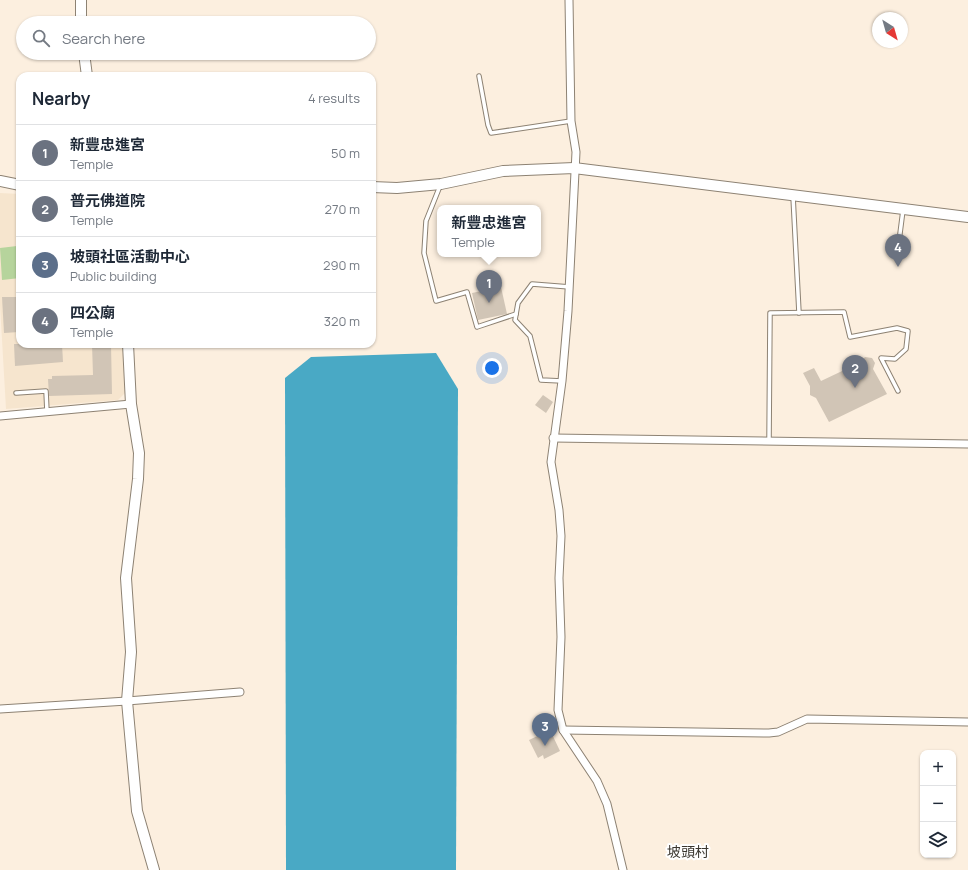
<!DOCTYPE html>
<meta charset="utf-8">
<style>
:root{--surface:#fff;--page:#f2f2f3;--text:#1f2937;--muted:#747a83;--line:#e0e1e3;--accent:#db2777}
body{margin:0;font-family:Manrope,"Noto Sans TC",sans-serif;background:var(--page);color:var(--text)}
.controls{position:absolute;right:12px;bottom:12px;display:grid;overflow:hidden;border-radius:8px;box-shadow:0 1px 3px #0004}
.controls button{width:36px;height:36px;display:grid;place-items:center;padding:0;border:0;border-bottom:1px solid var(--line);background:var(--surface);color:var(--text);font:20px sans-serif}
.compass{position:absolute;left:872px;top:12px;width:36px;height:36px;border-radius:50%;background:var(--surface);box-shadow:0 1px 3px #0004;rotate:143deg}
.you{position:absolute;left:492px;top:368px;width:14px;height:14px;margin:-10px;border:3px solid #fff;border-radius:50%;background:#1a73e8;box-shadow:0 0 0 6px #1a73e833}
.badge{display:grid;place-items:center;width:26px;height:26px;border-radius:50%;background:var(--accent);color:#fff;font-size:13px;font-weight:700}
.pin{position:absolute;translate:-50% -33px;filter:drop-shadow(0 1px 2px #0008)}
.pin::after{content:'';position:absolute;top:21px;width:14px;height:12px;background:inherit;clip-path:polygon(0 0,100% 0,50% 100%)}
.popup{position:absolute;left:437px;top:205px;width:104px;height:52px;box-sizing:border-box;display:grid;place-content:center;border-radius:8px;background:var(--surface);filter:drop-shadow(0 1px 3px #0005);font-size:13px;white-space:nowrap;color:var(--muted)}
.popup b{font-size:15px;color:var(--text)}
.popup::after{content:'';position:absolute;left:50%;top:100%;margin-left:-8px;border:8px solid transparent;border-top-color:var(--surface)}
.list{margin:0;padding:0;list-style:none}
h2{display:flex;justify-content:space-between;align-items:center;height:52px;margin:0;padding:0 16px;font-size:17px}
h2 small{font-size:13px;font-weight:400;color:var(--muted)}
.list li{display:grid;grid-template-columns:26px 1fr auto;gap:12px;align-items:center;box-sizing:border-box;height:56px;padding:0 16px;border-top:1px solid var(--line)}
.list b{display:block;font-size:15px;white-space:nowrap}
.list p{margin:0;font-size:13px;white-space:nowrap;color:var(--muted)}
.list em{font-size:13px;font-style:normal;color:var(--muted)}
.icon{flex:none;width:22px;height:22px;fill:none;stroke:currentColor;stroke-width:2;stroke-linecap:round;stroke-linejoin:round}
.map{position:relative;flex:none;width:968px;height:870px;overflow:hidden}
.search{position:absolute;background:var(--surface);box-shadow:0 1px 3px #0004;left:16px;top:16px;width:360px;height:44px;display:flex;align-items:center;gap:10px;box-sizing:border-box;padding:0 14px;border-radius:22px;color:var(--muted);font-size:15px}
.panel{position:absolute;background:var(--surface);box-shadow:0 1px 3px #0004;left:16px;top:72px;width:360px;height:276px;border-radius:12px}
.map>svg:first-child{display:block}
</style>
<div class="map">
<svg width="968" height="870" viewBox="0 0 968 870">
<rect width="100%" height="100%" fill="#fcefdf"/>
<!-- built -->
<path fill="#f6e5ce" d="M0,193l20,1v150h102l4,48 -8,8 -112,9 -6,-104z"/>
<!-- green -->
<path fill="#b6d49c" d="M17,246l3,32 -18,2 -2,-32z"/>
<!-- water -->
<path fill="#49a9c5" d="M436,353l22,36 -2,481h-170l-1,-492 26,-21z"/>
<!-- building -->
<g fill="#d1c5b6">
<path d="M501,287l6,27 -29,6 -6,-27z"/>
<path d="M2,297h15l2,35 -15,1z"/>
<path d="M14,344h48l1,18 -48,4z"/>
<path d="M92,344h19l1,50 -63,2 -1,-17h4v-3l41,-1z"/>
<path d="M865,357l7,1 3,5 -2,6 14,25 -58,28 -13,-24 -6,-3v-9l-7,-13 11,-5 7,13 38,-18z"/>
<path d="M543,395l10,7 -7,11 -11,-8z"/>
<path d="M550,730l10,21 -16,8 -1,-4 -5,3 -9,-18z"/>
</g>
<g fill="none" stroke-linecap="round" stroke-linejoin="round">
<!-- lane casing -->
<g stroke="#8d8273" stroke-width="5.5">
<g id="lane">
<path d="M479,76l9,49 3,8 80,-12"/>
<path d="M440,186l-14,35 -2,32 12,48 31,-9 10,35 39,-13"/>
<path d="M793,196l6,117"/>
<path d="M897,257l6,-47"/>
<path d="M562,381l-21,-1 -11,-44 -15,-16 3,-17 14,-19 38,3"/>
<path d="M16,393l30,-2 1,21"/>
<path d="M769,441l1,-128 74,-1 6,25 47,-9 11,3 -2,18 -11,10 -14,-1 17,33"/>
</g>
</g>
<!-- street casing -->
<g stroke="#8d8273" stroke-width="9">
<g id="street">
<path d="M569,0l2,121 5,31 -8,159 -6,70 -11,81 8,48 2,26 -2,42 2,59 -3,73 5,20 34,51 10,23 16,66"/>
<path d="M0,416l131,-12"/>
<path d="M553,438l415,6"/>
<path d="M0,709l127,-8 113,-9"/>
<path d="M563,730l206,3 9,-1 29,-13 161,3"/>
</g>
</g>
<!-- secondary casing -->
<g stroke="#8d8273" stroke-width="12">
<g id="secondary">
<path d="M81,0v23"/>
<path d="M84,53l3,23"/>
<path d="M0,181l20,4"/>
<path d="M372,187l25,1 44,-4 62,-13 71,-3 394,49"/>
<path d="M128,344l3,60 8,49 -1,26 -12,99 5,74 -4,49 10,110 17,59"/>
</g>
</g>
<!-- lane -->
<use href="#lane" stroke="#fff" stroke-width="3.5"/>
<!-- street -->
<use href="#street" stroke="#fff" stroke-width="7"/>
<!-- secondary -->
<use href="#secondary" stroke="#fff" stroke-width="10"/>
</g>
<g text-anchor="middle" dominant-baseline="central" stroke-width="4" stroke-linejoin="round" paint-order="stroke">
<!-- quarter labels -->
<g font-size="14" fill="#3a362f" stroke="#fff">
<text x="688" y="851">坡頭村</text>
</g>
</g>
</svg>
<div class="controls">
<button>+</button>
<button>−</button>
<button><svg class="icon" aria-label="layers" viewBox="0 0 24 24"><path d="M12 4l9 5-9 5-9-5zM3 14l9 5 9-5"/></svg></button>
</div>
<svg class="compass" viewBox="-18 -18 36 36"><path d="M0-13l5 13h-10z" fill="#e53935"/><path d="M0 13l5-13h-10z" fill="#747a83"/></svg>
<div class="you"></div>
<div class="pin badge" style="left:489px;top:303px;background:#6b7280">1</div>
<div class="popup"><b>新豐忠進宮</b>Temple</div>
<div class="pin badge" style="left:855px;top:388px;background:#6b7280">2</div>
<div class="pin badge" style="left:545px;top:746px;background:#5c6f8a">3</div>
<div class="pin badge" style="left:898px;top:267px;background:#6b7280">4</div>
<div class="search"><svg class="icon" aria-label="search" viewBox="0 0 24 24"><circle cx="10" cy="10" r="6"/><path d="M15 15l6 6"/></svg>Search here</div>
<section class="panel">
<h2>Nearby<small>4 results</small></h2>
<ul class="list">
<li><span class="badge" style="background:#6b7280">1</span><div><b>新豐忠進宮</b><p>Temple</p></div><em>50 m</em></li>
<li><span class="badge" style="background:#6b7280">2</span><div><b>普元佛道院</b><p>Temple</p></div><em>270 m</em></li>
<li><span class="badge" style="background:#5c6f8a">3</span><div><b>坡頭社區活動中心</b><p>Public building</p></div><em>290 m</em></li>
<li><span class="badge" style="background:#6b7280">4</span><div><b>四公廟</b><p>Temple</p></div><em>320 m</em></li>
</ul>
</section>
</div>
